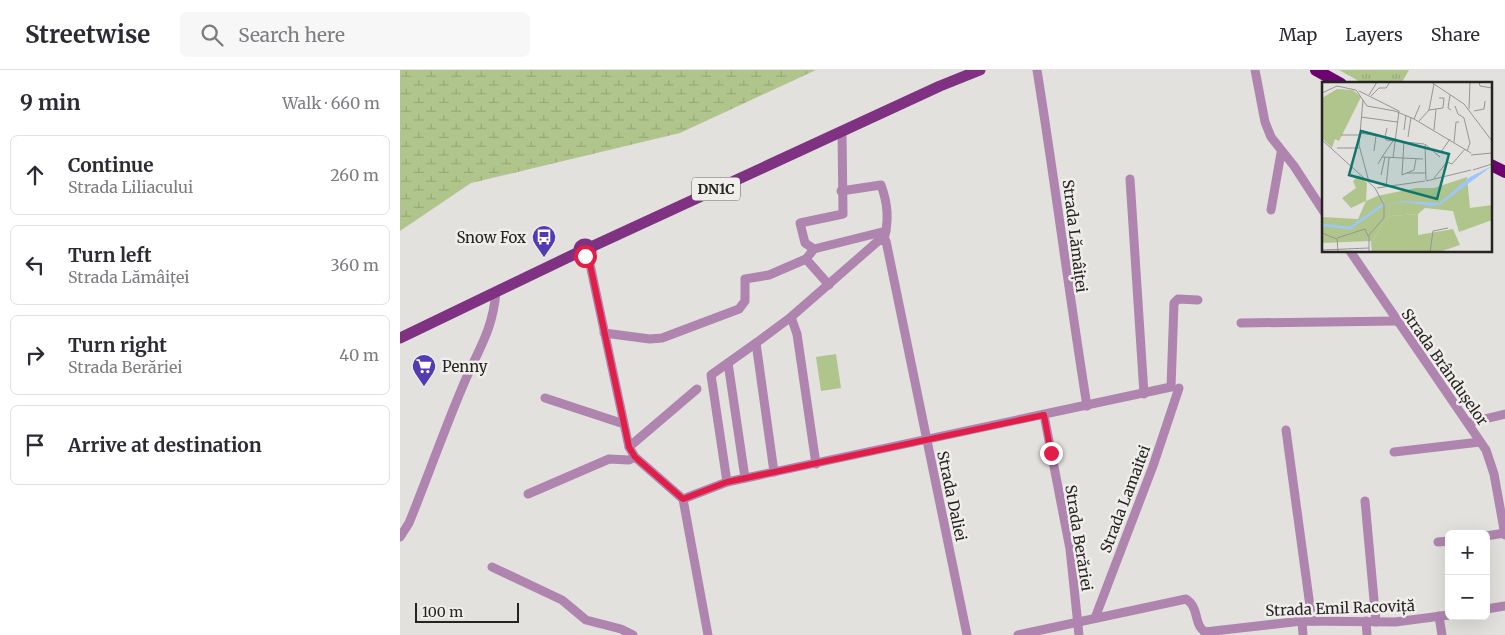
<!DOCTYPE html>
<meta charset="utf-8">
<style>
:root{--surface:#fff;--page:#f7f7f7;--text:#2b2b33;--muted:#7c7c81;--line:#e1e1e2}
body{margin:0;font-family:Merriweather,serif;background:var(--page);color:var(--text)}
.controls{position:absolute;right:15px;bottom:15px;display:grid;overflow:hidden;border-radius:8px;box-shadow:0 5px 20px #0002}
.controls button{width:45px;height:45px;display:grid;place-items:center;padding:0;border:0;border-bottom:1px solid var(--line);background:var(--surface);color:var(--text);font:25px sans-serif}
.scale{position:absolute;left:15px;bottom:12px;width:104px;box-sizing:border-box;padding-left:5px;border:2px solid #252423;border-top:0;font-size:14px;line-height:18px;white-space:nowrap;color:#252423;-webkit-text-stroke:4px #efeeeb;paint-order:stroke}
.stop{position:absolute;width:15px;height:15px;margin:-11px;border:4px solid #e11d48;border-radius:50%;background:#fff}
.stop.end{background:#e11d48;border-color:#fff;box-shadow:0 1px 5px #0008}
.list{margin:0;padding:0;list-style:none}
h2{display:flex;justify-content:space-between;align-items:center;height:65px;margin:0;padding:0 20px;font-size:21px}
h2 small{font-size:16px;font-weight:400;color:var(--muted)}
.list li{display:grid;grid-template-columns:32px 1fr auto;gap:15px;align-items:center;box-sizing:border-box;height:80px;margin:0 10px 10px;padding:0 10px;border:1px solid var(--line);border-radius:8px}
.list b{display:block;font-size:19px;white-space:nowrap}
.list p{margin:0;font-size:16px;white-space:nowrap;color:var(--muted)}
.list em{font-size:16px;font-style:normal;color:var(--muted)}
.icon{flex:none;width:28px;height:28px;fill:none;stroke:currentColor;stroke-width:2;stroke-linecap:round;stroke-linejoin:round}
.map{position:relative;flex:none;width:1105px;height:565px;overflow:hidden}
header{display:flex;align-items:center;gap:30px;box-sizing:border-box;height:70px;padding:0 25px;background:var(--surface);border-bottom:1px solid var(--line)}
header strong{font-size:24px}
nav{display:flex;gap:28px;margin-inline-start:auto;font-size:18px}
.search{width:350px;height:45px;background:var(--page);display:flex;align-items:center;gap:12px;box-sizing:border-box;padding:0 18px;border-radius:8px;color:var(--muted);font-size:19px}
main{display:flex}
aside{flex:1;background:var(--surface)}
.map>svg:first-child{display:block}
</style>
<header>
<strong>Streetwise</strong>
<div class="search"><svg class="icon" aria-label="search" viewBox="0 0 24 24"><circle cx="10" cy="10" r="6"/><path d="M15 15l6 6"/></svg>Search here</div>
<nav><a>Map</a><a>Layers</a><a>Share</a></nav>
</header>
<main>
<aside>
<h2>9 min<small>Walk · 660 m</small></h2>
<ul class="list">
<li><svg class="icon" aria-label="ahead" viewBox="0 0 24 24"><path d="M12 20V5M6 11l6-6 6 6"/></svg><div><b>Continue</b><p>Strada Liliacului</p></div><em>260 m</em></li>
<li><svg class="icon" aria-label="left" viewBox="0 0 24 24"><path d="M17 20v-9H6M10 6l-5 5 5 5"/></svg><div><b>Turn left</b><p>Strada Lămâiței</p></div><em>360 m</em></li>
<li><svg class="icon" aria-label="right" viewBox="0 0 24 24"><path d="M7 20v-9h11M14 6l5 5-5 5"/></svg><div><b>Turn right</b><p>Strada Berăriei</p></div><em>40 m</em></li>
<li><svg class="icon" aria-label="arrive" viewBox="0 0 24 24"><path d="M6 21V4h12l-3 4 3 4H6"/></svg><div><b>Arrive at destination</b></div></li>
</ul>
</aside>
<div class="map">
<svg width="1105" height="565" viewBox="0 0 1105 565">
<defs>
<pattern id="grass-tufts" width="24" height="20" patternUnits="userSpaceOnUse" patternTransform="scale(1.25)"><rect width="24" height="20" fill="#b0c58b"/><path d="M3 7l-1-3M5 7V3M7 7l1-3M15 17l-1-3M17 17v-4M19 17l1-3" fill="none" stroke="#97a978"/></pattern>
<pattern id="wetland-marsh" width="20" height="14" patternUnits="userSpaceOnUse" patternTransform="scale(1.25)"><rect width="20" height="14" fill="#b0c58b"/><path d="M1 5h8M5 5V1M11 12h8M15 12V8" fill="none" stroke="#97a978"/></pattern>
</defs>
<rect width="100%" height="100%" fill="#e2e1de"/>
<!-- grass -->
<path fill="url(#grass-tufts)" d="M939,0h70l-8,14h-37z"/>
<!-- wetland -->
<path fill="url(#wetland-marsh)" d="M0,0h416l-136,63 -209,50 -71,48z"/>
<!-- pitch -->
<path fill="#b0c58b" d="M436,284l5,34 -20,3 -5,-34z"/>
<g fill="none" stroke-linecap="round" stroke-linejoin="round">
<!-- minor -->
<g stroke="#af84ae" stroke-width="9">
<path d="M637,0c18,112 32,224 50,336"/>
<path d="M855,0l10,52 6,15 23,29 30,46"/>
<path d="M730,109l14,215"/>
<path d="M441,121l40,-6c7,19 8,35 3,55"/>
<path d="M871,140l10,-57"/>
<path d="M414,179l72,-18"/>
<path d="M950,181l136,199 8,24 11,61"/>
<path d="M188,185l41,192 6,10 48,42 25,136"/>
<path d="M406,189l8,-10 -9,-6 -5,-20 43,-9 -1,-83"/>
<path d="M391,247l6,17 19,130"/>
<path d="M841,253l156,-2"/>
<path d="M204,263l46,6 12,-1 77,-29 6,-8v-22l24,-4 37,-16 23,26"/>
<path d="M328,293l17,115"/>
<path d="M145,328l79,26"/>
<path d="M644,345l26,134 9,86"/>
<path d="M1068,353l37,-9"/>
<path d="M886,360l26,191"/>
<path d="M229,377l68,-58"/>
<path d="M994,382l86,-10"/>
<path d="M374,402l-18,-129 35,-26 86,-75 3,-2 6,1 81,394"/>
<path d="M327,412l-16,-107 45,-32"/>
<path d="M128,424l81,-35 20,1 6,-3"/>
<path d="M283,429l44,-17 444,-95 3,-84 4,-4 20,1"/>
<path d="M965,431l11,121"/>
<path d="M1086,466l19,-3"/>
<path d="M0,467l9,-14c18,-44 34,-90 53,-135 15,-37 30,-54 34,-96"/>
<path d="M1038,472l11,-1"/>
<path d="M92,497l70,33 24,20 35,9 12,6"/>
<path d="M1086,539l19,-3"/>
<path d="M1039,546l3,19"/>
<path d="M695,548l58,-152 26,-78"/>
<path d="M902,551l1,14"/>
<path d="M966,551l1,14"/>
<path d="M618,565l168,-36c14,9 7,25 19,33"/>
<path d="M805,565v-3l97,-11 93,1 54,-7"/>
</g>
<!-- major -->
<g stroke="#7f3281" stroke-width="11">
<circle cx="185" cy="180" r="6"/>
<path d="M191,177l349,-161 40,-16"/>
<path d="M0,268l179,-86"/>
</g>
<!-- highway -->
<g stroke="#6c0370" stroke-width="12">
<path d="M916,0l25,14"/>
<path d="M1091,95l14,7"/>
</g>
</g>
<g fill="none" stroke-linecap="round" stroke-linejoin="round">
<!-- route -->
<path stroke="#e11d48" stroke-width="6" d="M185,186l3,-1 41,192 6,10 48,42 44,-17 317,-67 7,38"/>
</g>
<!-- icons -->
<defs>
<g id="bus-pin" transform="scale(1.25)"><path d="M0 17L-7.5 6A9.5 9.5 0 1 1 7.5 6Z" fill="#523cb4" stroke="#efeeeb"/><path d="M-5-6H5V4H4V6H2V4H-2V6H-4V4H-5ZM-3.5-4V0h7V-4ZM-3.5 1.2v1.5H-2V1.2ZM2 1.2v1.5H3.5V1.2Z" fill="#fff"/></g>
<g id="supermarket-pin" transform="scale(1.25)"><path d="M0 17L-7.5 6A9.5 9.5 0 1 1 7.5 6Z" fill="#523cb4" stroke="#efeeeb"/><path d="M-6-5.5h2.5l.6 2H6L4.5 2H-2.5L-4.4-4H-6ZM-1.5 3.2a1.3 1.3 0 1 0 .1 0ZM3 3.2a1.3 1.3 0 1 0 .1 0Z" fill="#fff"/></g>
</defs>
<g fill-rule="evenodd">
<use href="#bus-pin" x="144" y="167"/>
<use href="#supermarket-pin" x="24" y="296"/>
</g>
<g text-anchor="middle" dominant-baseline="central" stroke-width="5" stroke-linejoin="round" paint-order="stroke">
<!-- shield labels -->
<rect fill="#efeeeb" stroke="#62615f" stroke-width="1" x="292" y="107.5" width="48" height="23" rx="4"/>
<g font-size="14" font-weight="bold" fill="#252423">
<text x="316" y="119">DN1C</text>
</g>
<!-- street labels -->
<g font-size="15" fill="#252423" stroke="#efeeeb">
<text transform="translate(675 166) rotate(83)">Strada Lămâiței</text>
<text transform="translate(1045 297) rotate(55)">Strada Brândușelor</text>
<text transform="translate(552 426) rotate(78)">Strada Daliei</text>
<text transform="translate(725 429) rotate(-69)">Strada Lamaitei</text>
<text transform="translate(679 468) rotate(81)">Strada Berăriei</text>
<text transform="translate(940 538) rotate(-2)">Strada Emil Racoviță</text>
</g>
<!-- poi labels -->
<g font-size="15" fill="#252423" stroke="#efeeeb" text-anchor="end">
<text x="126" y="167">Snow Fox</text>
<text x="42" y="296" text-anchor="start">Penny</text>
</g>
</g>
<!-- overview -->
<g transform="translate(922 12)">
<rect width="170" height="170" fill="#e2e1de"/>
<path d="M15,7l16,1 8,7 -22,44 -4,-2 -3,9 -10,-10v-40zM37,93l8,8 -1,18 -15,7 -9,-10 14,-10 -3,-7zM96,132v21l35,-6 7,16 -21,7h-67l-1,-8 13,-23 7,-5z" fill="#b0c58b"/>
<path d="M145,95l3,31 22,-3v15l-33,12 -6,-21 -28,-3 -7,6 -27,2 -7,5 -13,23v-3l-49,2v-26l36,2 8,-18 11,-5 39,-8h18z" fill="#b0c58b"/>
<path d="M170,84l-51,38 -8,2 -29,-4 -23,4 23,-5 35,2 31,-26z" fill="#9dc6fe"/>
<path fill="none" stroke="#9dc6fe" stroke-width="2.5" d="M0,143l28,3 34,-24"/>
<path fill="none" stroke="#969593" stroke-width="1" d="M109,0l33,22 28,37M157,0l1,4 12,2M37,9l40,20 -6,47M0,11l15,-7 19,4 11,16 28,5 19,8 57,34M47,13l8,-13M128,13l-2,13 3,2M49,14l8,-8h7l4,-6M41,18l-4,45 10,37M133,24l3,8 6,4 6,25 -3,8M147,27l1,-27M107,28l14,-2 1,-10h-5M152,29l10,-2 1,-8M39,35l36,5M92,37l6,-14M97,39l10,-11 5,-26M82,48l2,-15M112,48l2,-21M38,51l25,4 2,-9M19,53h18M63,55l1,3 38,4M86,55l3,-20M0,58l53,48M82,59l-2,34 12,-5 2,-11M132,60l2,-20h3M15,66h22M52,69l2,-15M119,70l9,-13M149,73l21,-2M60,75l11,-16M56,82l4,-7 41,2M151,88l19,-6M85,91h19M59,93l4,-18M112,96l13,-16 5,2 13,-15M104,98l-1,-36 15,13M104,99l45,-11M64,105l3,-29M55,106l48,-7M0,151l15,6 1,12M15,156l28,-9 3,7M0,168l47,-2M47,170v-17l15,-17v-13l-9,-17M108,170l3,-21 15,-3"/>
<path fill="#0f766e" fill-opacity="0.15" stroke="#0f766e" stroke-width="2.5" d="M39,49l88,23 -12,45 -88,-24z"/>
<rect width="170" height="170" fill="none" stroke="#252423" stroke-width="2.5"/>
</g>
</svg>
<div class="controls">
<button>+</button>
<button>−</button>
</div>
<div class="scale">100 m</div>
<div class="stop" style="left:185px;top:186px"></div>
<div class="stop end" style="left:651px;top:383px"></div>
</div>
</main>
